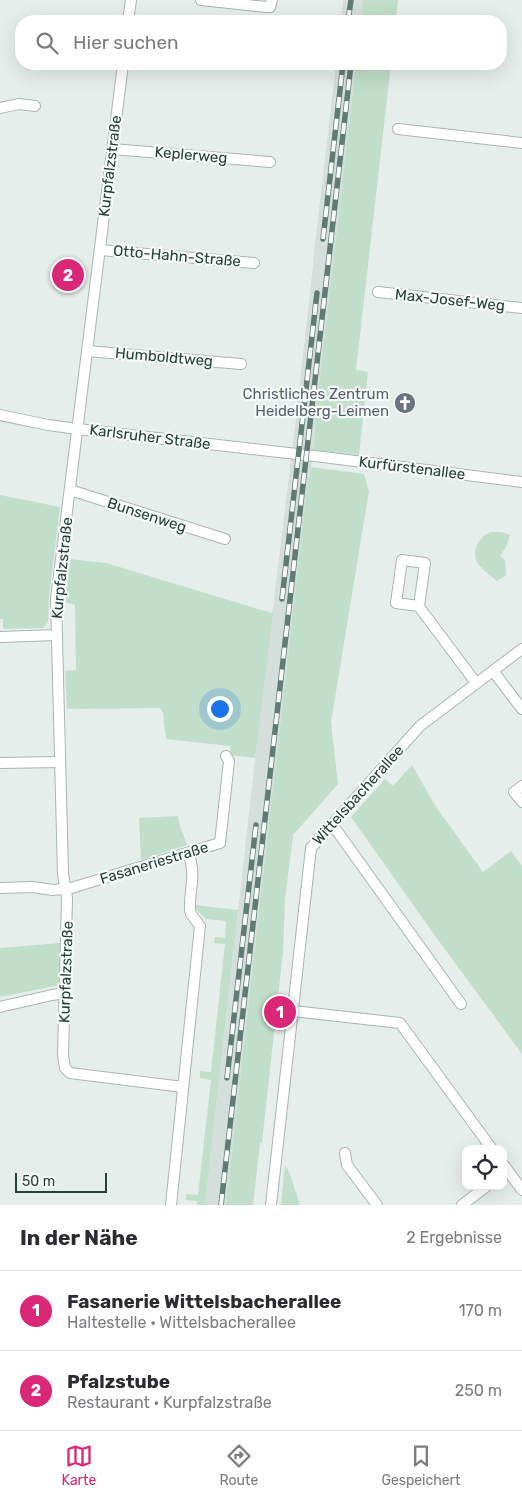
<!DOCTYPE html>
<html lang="de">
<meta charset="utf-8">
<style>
:root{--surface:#fff;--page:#f7f7f7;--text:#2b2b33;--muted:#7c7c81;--line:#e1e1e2;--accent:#db2777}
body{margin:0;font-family:Rubik,sans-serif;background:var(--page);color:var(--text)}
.controls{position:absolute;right:15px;bottom:15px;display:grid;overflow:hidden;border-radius:10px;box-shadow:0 5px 20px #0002}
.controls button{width:45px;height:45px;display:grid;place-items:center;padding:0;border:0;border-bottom:1px solid var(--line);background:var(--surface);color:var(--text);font:25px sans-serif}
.scale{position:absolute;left:15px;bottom:12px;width:92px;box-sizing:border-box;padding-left:5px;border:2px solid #254039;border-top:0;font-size:14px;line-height:18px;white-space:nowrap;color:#254039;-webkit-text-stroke:4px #f6faf8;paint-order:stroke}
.you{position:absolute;left:219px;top:708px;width:18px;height:18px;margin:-12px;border:4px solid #fff;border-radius:50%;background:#1a73e8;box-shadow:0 0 0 8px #1a73e833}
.badge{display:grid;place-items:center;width:32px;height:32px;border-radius:50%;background:var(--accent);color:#fff;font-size:16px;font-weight:700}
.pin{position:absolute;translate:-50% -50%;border:2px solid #fff;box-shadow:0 1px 5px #0006}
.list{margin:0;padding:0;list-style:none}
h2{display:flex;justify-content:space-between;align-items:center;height:65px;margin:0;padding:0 20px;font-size:21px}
h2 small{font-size:16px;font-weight:400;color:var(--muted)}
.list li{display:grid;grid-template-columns:32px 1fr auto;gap:15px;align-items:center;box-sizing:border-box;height:80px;padding:0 20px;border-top:1px solid var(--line)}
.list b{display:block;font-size:19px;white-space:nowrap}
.list p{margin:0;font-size:16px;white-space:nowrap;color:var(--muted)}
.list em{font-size:16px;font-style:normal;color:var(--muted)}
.icon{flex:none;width:28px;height:28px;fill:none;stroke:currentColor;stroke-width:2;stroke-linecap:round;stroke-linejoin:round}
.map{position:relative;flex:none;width:522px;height:1205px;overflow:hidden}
.search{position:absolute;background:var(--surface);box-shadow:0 5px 20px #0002;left:15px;right:15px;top:15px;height:55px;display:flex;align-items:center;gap:12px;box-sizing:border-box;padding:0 18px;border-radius:20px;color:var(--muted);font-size:19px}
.sheet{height:225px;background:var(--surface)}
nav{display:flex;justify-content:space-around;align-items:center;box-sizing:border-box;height:70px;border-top:1px solid var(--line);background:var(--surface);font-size:14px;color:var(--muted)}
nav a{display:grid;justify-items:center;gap:2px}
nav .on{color:var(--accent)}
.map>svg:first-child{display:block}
</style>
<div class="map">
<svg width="522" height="1205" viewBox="0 0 522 1205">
<rect width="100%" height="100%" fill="#e6eeeb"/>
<!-- built -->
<g fill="#d4deda">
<path d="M343,0h20l-2,21h-20z"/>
<path d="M336,64h20l-39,339 -3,47 -4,29h-2l-82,726h-21l58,-517 30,-244 20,-179 1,-13z"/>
</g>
<!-- green -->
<g fill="#c0dec9">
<path d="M363,0h35l-2,21h-35z"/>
<path d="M356,64h35l-35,306 12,2 -9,83 -45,-5 3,-47z"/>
<path d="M311,467l53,7 5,17 -38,231 7,62 -45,51 -8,64 -2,53 -19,172 -2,19h-2l-7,62h-27l82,-727h2z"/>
<path d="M0,495l60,12 -11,89 -1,26 -5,6 -37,1 -3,-1v-9h-3z"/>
<path d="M491,532h10l9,3 -3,10 -7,11 5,4 1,15 -9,6c-6,-5 -13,-10 -18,-16 -9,-12 -1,-28 12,-33z"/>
<path d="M69,559l37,4 159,48 8,2 -18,145 -25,-3v-9l-64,-7 -3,-26 -3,-5 -93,1 -2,-38 11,-1 -1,-65 -11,-3z"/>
<path d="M412,765l24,42 47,65 28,-21 11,15v188l-89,-121 -82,-116 34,-38 8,7z"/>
<path d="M178,816l1,7 8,22 -46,15 -2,-42z"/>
<path d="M195,905l43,5 -33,295h-8v-4l-11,-1v-6l12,1 13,-115 -11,-2v-7l11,1 14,-128 -11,-1 1,-6 10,1 1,-17 -20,-2 -11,-11z"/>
<path d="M60,943v42l-60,12v-49z"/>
<path d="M285,1165l5,9 10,31h-19z"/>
</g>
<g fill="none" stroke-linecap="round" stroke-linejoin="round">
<!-- street casing -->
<g stroke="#a8b6b2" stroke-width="12">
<g id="street">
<path d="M201,0l65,7h4l2,-7"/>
<path d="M128,21l3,-21"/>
<path d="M123,64l-67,535 7,275 4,24 -4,157 2,13 5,5 113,14"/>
<path d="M0,108l19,-4 16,2"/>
<path d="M398,129l124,14"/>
<path d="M112,149l158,13"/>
<path d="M100,250l154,13"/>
<path d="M378,292l144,16"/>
<path d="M87,351l154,13"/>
<path d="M0,415l48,10 30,4 245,28 199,25"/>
<path d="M70,490l155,49"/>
<path d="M419,606l-23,-3 6,-43 23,3 -6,43 1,2 56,75"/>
<path d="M0,637l57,-2"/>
<path d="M493,671l29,38"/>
<path d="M0,763l60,-1"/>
<path d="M522,786l-8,6 8,10"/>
<path d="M332,824l129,180"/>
<path d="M0,888l32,-1 21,3 18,-2 149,-45 9,-82 -3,-5"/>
<path d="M0,1007l52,-12 13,-2"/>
<path d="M293,1011l107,12 92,126"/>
<path d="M345,1153l2,12 30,40"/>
<path d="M503,1164l19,26"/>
<path d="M171,1205l29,-279 -9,-12 -1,-4c-1,-21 7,-36 -2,-57"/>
<path d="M271,1205l40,-357 109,-122 102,-77"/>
<path d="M462,1205l25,-19"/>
</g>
</g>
<!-- street -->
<use href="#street" stroke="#fff" stroke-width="10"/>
<!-- rail casing -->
<g stroke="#607b74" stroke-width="5.5">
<g id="rail">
<path d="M348,21l3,-21"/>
<path d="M323,239l20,-175"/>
<path d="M282,599l35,-306"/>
<path d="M227,1078l29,-253"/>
<path d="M221,1205l130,-1141"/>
</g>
</g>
<!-- rail -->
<use href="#rail" stroke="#f6faf8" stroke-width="4" stroke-dasharray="11" stroke-linecap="butt"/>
</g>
<!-- icons -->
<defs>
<g id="church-disc" transform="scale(1.125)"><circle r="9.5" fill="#6b7280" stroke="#f6faf8"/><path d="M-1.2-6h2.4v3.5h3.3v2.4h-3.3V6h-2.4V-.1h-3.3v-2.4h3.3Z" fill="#fff"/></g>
</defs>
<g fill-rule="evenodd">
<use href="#church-disc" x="405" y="403"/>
</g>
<g text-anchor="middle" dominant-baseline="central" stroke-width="4.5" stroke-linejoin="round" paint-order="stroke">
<!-- street labels -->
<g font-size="15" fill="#254039" stroke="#f6faf8">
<text transform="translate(191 155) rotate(5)">Keplerweg</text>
<text transform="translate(110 166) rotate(-83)">Kurpfalzstraße</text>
<text transform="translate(177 256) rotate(5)">Otto-Hahn-Straße</text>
<text transform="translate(450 300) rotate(6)">Max-Josef-Weg</text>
<text transform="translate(164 357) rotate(5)">Humboldtweg</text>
<text transform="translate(150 437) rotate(7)">Karlsruher Straße</text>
<text transform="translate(412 468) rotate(7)">Kurfürstenallee</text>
<text transform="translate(147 515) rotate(18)">Bunsenweg</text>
<text transform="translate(62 568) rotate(-84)">Kurpfalzstraße</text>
<text transform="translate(358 795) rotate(-48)">Wittelsbacherallee</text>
<text transform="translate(154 863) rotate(-17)">Fasaneriestraße</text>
<text transform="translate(66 972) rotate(-88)">Kurpfalzstraße</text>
</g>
<!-- worship labels -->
<g font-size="15" fill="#5b616d" stroke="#f6faf8" text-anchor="end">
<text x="389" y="394">Christliches Zentrum<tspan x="389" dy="17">Heidelberg-Leimen</tspan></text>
</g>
</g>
</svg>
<div class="controls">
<button><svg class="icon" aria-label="locate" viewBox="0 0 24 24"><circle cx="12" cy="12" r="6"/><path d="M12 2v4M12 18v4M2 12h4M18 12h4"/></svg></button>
</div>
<div class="scale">50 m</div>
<div class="you"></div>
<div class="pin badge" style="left:280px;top:1012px">1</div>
<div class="pin badge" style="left:68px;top:275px">2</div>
<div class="search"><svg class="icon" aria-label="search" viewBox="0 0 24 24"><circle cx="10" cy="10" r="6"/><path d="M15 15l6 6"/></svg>Hier suchen</div>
</div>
<section class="sheet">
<h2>In der Nähe<small>2 Ergebnisse</small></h2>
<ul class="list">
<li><span class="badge">1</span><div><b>Fasanerie Wittelsbacherallee</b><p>Haltestelle · Wittelsbacherallee</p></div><em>170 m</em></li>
<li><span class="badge">2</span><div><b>Pfalzstube</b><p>Restaurant · Kurpfalzstraße</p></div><em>250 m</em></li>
</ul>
</section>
<nav>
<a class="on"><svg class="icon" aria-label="map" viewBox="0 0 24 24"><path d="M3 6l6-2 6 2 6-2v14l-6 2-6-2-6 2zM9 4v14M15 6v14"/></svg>Karte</a>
<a><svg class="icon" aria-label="directions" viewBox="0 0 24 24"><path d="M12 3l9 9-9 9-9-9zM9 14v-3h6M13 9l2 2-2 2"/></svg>Route</a>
<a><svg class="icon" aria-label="saved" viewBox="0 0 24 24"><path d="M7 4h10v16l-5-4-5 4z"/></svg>Gespeichert</a>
</nav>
